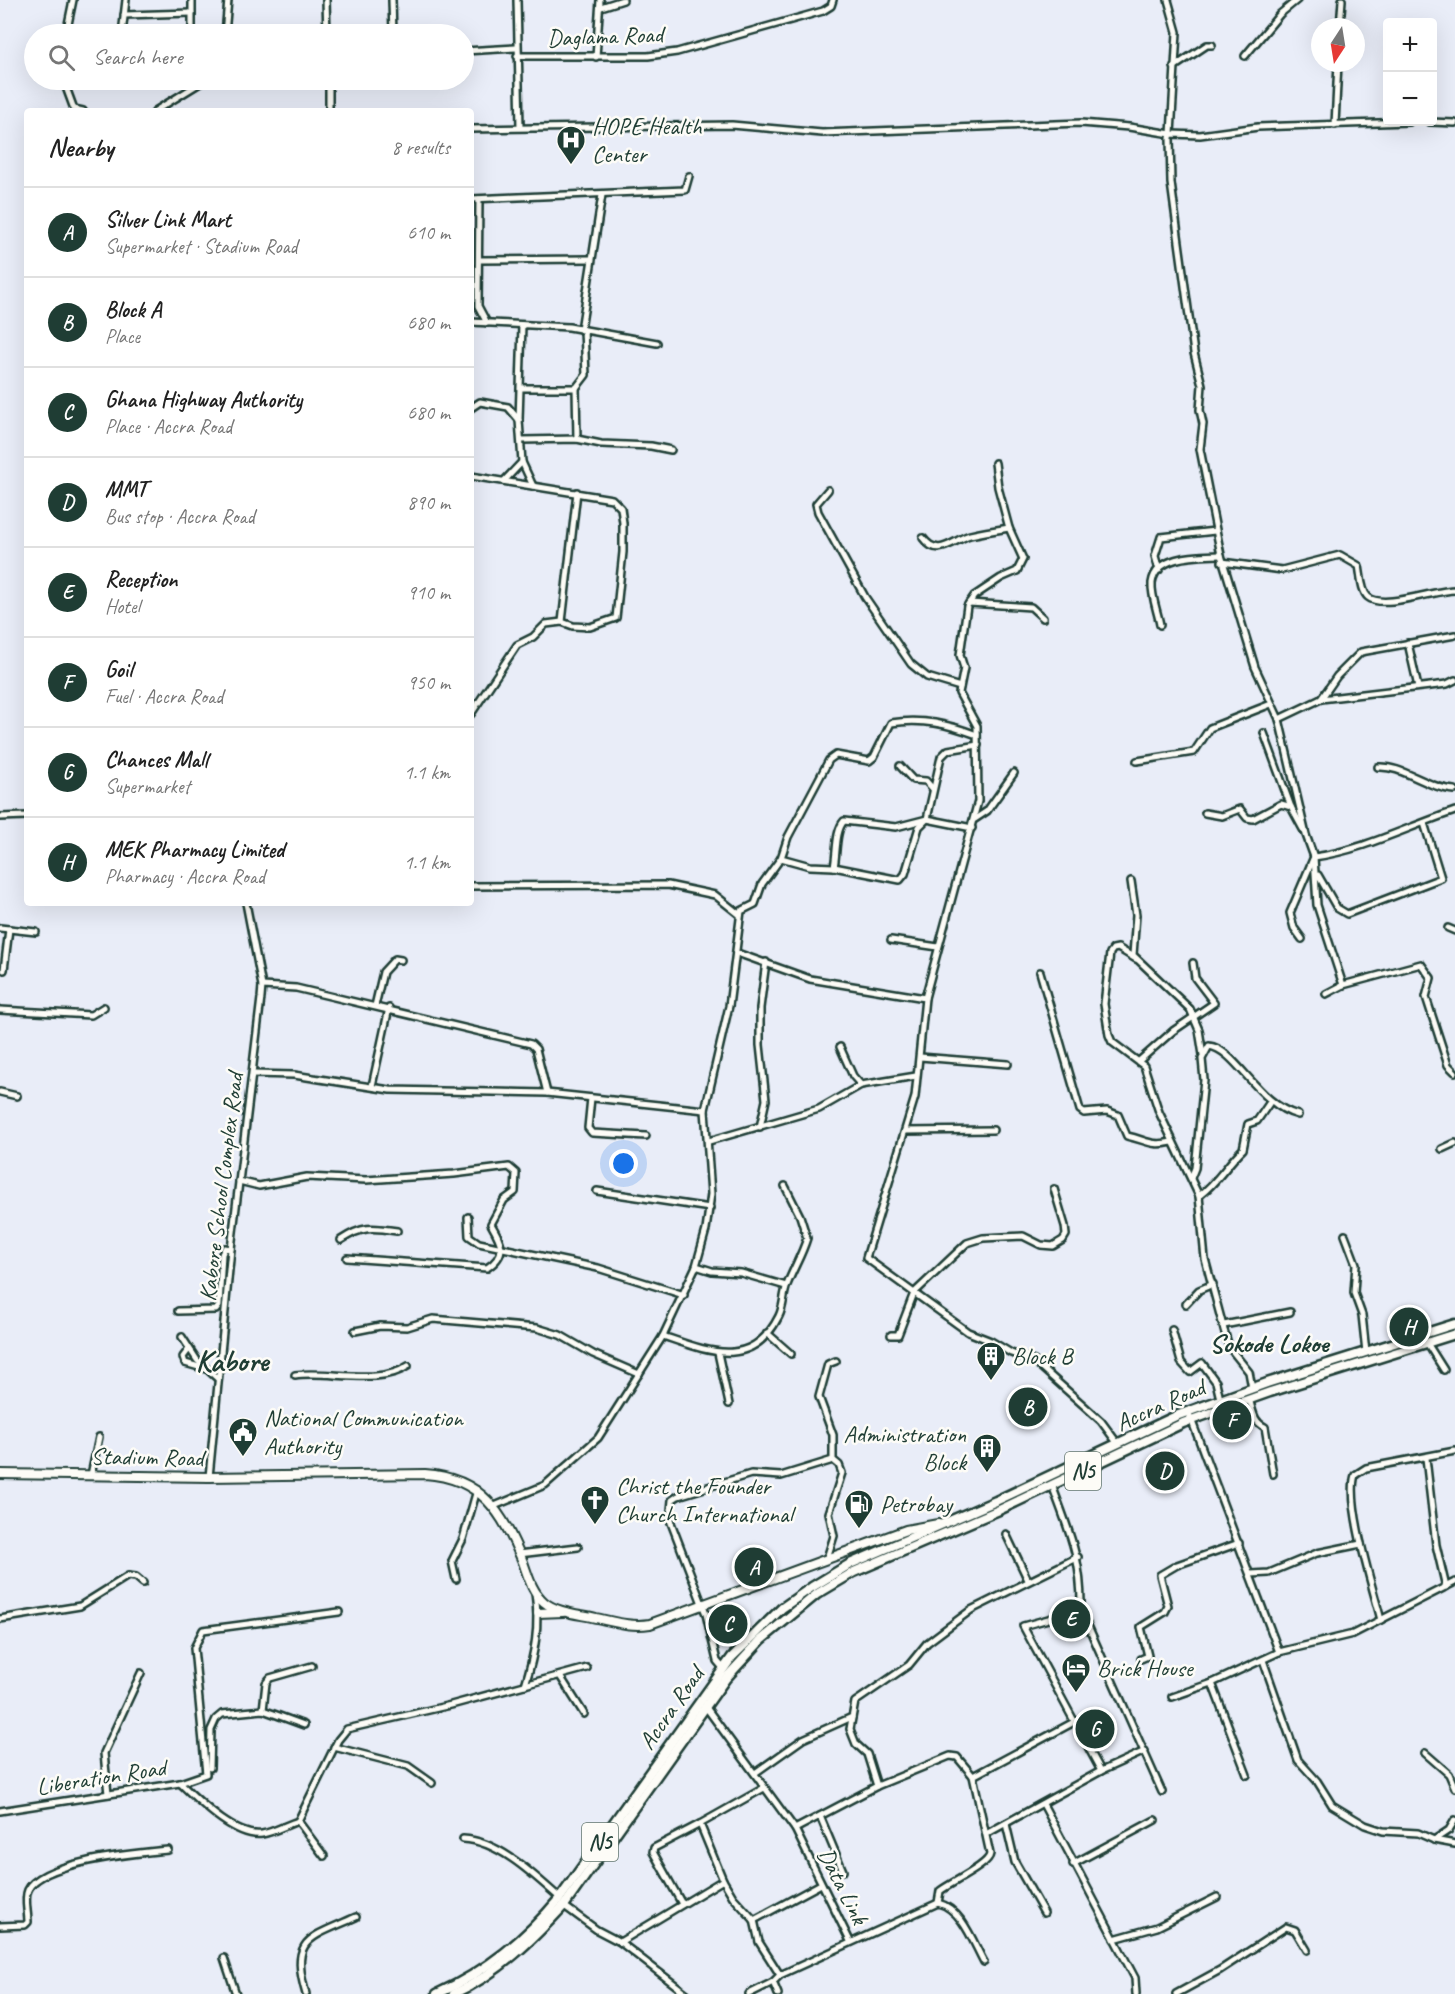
<!DOCTYPE html>
<meta charset="utf-8">
<style>
:root{--surface:#fff;--page:#f6f6f6;--text:#222;--muted:#767676;--line:#e0e0e0;--accent:#1f3d34}
body{margin:0;font-family:Caveat,sans-serif;background:var(--page);color:var(--text)}
.controls{position:absolute;right:18px;top:18px;display:grid;overflow:hidden;border-radius:6px;box-shadow:0 6px 24px #0002}
.controls button{width:54px;height:54px;display:grid;place-items:center;padding:0;border:0;border-bottom:2px solid var(--line);background:var(--surface);color:var(--text);font:30px sans-serif}
.compass{position:absolute;left:1311px;top:18px;width:54px;height:54px;border-radius:50%;background:var(--surface);box-shadow:0 6px 24px #0002;rotate:192deg}
.you{position:absolute;left:624px;top:1164px;width:21px;height:21px;margin:-15px;border:4px solid #fff;border-radius:50%;background:#1a73e8;box-shadow:0 0 0 9px #1a73e833}
.badge{display:grid;place-items:center;width:39px;height:39px;border-radius:50%;background:var(--accent);color:#fff;font-size:20px;font-weight:700}
.pin{position:absolute;translate:-50% -50%;border:3px solid #fff;box-shadow:0 2px 6px #0006}
.list{margin:0;padding:0;list-style:none}
h2{display:flex;justify-content:space-between;align-items:center;height:78px;margin:0;padding:0 24px;font-size:26px}
h2 small{font-size:20px;font-weight:400;color:var(--muted)}
.list li{display:grid;grid-template-columns:39px 1fr auto;gap:18px;align-items:center;box-sizing:border-box;height:90px;padding:0 24px;border-top:2px solid var(--line)}
.list b{display:block;font-size:22px;white-space:nowrap}
.list p{margin:0;font-size:20px;white-space:nowrap;color:var(--muted)}
.list em{font-size:20px;font-style:normal;color:var(--muted)}
.icon{flex:none;width:33px;height:33px;fill:none;stroke:currentColor;stroke-width:2;stroke-linecap:round;stroke-linejoin:round}
.map{position:relative;flex:none;width:1455px;height:1994px;overflow:hidden}
.search{position:absolute;background:var(--surface);box-shadow:0 6px 24px #0002;left:24px;top:24px;width:450px;height:66px;display:flex;align-items:center;gap:15px;box-sizing:border-box;padding:0 21px;border-radius:33px;color:var(--muted);font-size:22px}
.panel{position:absolute;background:var(--surface);box-shadow:0 6px 24px #0002;left:24px;top:108px;width:450px;height:798px;border-radius:6px}
.map>svg:first-child{display:block}
</style>
<div class="map">
<svg width="1455" height="1994" viewBox="0 0 1455 1994">
<rect width="100%" height="100%" fill="#e9edf8"/>
<filter id="ink" filterUnits="userSpaceOnUse"><feTurbulence type="fractalNoise" baseFrequency=".0167" numOctaves="2"/><feDisplacementMap in="SourceGraphic" scale="12" xChannelSelector="R" yChannelSelector="G"/><feConvolveMatrix kernelMatrix="1 2 1 2 8 2 1 2 1" color-interpolation-filters="sRGB"/></filter>
<g filter="url(#ink)">
<g fill="none" stroke-linecap="round" stroke-linejoin="round">
<!-- street casing -->
<g stroke="#1f3d34" stroke-width="10">
<g id="street">
<path d="M326,0l1,34"/>
<path d="M392,0l1,34"/>
<path d="M517,0l3,127"/>
<path d="M601,7l22,-7"/>
<path d="M124,15l68,-2"/>
<path d="M1340,27l2,-27"/>
<path d="M66,34l7,-34"/>
<path d="M122,34l4,-34"/>
<path d="M192,34v-34"/>
<path d="M225,34l3,-34"/>
<path d="M464,51l52,-3"/>
<path d="M517,56h131l29,-4 146,-41 8,-5 2,-6"/>
<path d="M1245,56l35,-42 17,-14"/>
<path d="M596,57l4,-57"/>
<path d="M1174,67l33,-22h5"/>
<path d="M67,80v10l7,19 9,2"/>
<path d="M329,80v31"/>
<path d="M155,111l50,-31"/>
<path d="M1430,122l25,1"/>
<path d="M1335,125l3,-62"/>
<path d="M471,129l261,-4 90,8 259,-10 48,4 42,7 6,-102 -9,-32"/>
<path d="M471,199l214,-9 4,-14"/>
<path d="M479,199l-1,107 9,17"/>
<path d="M479,260l112,-1"/>
<path d="M471,322l98,5 88,16"/>
<path d="M581,330l21,-135"/>
<path d="M521,388h55l10,-13 -2,-45"/>
<path d="M576,388l1,51"/>
<path d="M471,408l9,-6 28,5 11,13"/>
<path d="M522,440l55,-1 24,5 50,2 20,4"/>
<path d="M522,462l11,24"/>
<path d="M995,463l3,24 11,41 14,31 -6,12 -16,7 -27,18 -7,10 -7,49 4,13 -5,25 18,33 1,75 -53,197 -10,99 -49,161 102,74 23,9 20,12 23,8 67,60 17,23"/>
<path d="M471,476l141,23 9,9 2,15v29l-7,66 -26,9 -17,-1 -11,-4 -16,2 -13,13 -16,8 -46,69"/>
<path d="M504,481l18,-19 -3,-42 3,-95"/>
<path d="M828,490l-12,14 2,8 47,85 46,67 16,13 33,10"/>
<path d="M923,538c15,21 30,2 47,-3 13,-3 26,-5 39,-7"/>
<path d="M1222,562l60,8 58,-15 19,11c2,9 2,25 9,31 15,13 67,-7 87,-7"/>
<path d="M1159,570l-4,-14 6,-19 54,-6"/>
<path d="M969,603l62,4 12,11"/>
<path d="M562,622l15,-130"/>
<path d="M1160,625c-2,-12 -9,-29 -8,-42 4,-29 47,-27 69,-28"/>
<path d="M1408,643l10,44"/>
<path d="M1321,699l16,-23 24,-24 94,-17"/>
<path d="M1279,719l42,-20 126,-15 8,-4"/>
<path d="M1264,733l27,74 13,24"/>
<path d="M1137,761l57,-9 16,-24 61,-24"/>
<path d="M900,766l13,14 13,1 7,8"/>
<path d="M1378,767c24,-2 48,21 77,23"/>
<path d="M1205,813l17,3 18,-7 7,9 6,1 28,-15 10,3"/>
<path d="M0,817l27,-1"/>
<path d="M975,819l12,-8 27,-38"/>
<path d="M1314,857c50,-7 93,-30 141,-46"/>
<path d="M781,858l7,-21 41,-77 7,-5 33,6 5,-4 17,-34c31,-5 57,1 86,12"/>
<path d="M834,867l66,13 5,-6 14,-47 8,-8 14,-62 7,-7 30,-5"/>
<path d="M1318,875l19,33 10,6 94,-36 -17,-55"/>
<path d="M1131,881l5,34 -3,40 57,54 9,21 4,25"/>
<path d="M471,886l197,-1 47,10 25,20"/>
<path d="M0,928l36,4"/>
<path d="M1448,928l7,3"/>
<path d="M1302,939l-8,-11 -4,-15 23,-54"/>
<path d="M891,940l47,7"/>
<path d="M737,953l73,26 115,19"/>
<path d="M1136,959l-18,-11 -5,1 -3,4 -6,51 5,31 3,7 32,24 15,46 40,84 6,63 19,71 5,17 20,25 3,16"/>
<path d="M4,970l5,-41"/>
<path d="M1040,972l40,138 4,3 23,-2 11,4 9,21c20,4 23,11 45,6"/>
<path d="M1343,985l-26,-80 -3,-48 -8,-22 -27,-116 -24,-52 -34,-112 -21,-106 3,-25 -3,-14 2,-25 -8,-32 -23,-170 -1,-45 1,-4 29,1 58,-8 151,-5"/>
<path d="M262,986l34,2 235,56 5,5 11,44"/>
<path d="M1326,994l17,-9 78,-21 10,14 -5,19 22,68 7,7"/>
<path d="M375,1006l8,-34 12,-13 6,1"/>
<path d="M0,1010l91,5 13,-8"/>
<path d="M840,1047l13,29 8,9"/>
<path d="M920,1057l88,7"/>
<path d="M1139,1061l34,-30 41,-28 -19,-25 -2,-15"/>
<path d="M253,1074l41,1 96,15 157,3 158,17"/>
<path d="M372,1086l17,-78"/>
<path d="M0,1092l17,4"/>
<path d="M591,1098l-3,30 4,5 54,3"/>
<path d="M760,1127l6,-27 -6,-55v-37l6,-46"/>
<path d="M905,1131l88,-1"/>
<path d="M709,1141l110,-32 42,-24 55,-9"/>
<path d="M1442,1149l13,-6"/>
<path d="M1191,1178l4,-10 9,-88 -2,-21 7,-13c27,3 49,59 89,69"/>
<path d="M239,1181l20,5 48,-9 59,3 88,-6 55,-7 7,6 -1,19 -11,8 -13,24c11,19 17,30 -4,44l-140,-10"/>
<path d="M597,1191l113,17"/>
<path d="M1199,1196c19,-14 28,-32 44,-47l5,-25 9,-3 13,-19"/>
<path d="M468,1217l1,19 10,7 119,25 86,27"/>
<path d="M1345,1235l11,29 -2,29 8,22 4,37"/>
<path d="M341,1240c21,-14 31,-13 56,-9"/>
<path d="M696,1266l16,5 29,2 45,13"/>
<path d="M1186,1304l13,-14 14,-6"/>
<path d="M178,1311l38,-1 3,-4 3,-52 3,-6 6,1"/>
<path d="M1224,1325l66,-13"/>
<path d="M1172,1330l9,32 9,10 12,-9 14,19 4,17"/>
<path d="M355,1331l25,-5 27,1 26,-8 104,9 23,7 33,19 46,20"/>
<path d="M767,1333l24,21"/>
<path d="M891,1335h7l16,-42 53,-50 16,-5 40,-2 18,9 12,1 10,-6 3,-5 -1,-9 -11,-37"/>
<path d="M663,1336c44,15 89,35 116,-20 5,-10 4,-21 8,-31 6,-16 15,-30 20,-47l-7,-22 -15,-30"/>
<path d="M182,1337l15,23 21,19"/>
<path d="M1427,1343l17,27"/>
<path d="M189,1349l-6,8 2,6 21,6"/>
<path d="M718,1353l11,51"/>
<path d="M295,1375c34,-5 84,11 113,-9"/>
<path d="M1249,1399c4,11 4,23 16,28l8,47"/>
<path d="M1188,1411l91,241"/>
<path d="M1426,1458l10,87 10,42"/>
<path d="M91,1475l8,-38"/>
<path d="M209,1477l22,-228 30,-251 1,-12 -16,-83"/>
<path d="M1052,1485c17,47 30,73 29,125l81,182"/>
<path d="M492,1507l53,-22 53,-47 65,-102 33,-70 10,-36 5,-36 -6,-84 24,-104 12,-95 14,-7 7,-20 19,-26 29,8 24,1c3,-14 1,-36 10,-46l52,6 31,-8 45,9"/>
<path d="M1006,1534l22,46"/>
<path d="M519,1554l59,-7"/>
<path d="M827,1558l7,-22 -5,-23 13,-40 -3,-8 -6,-5v-25l-14,-38 9,-33 8,-3"/>
<path d="M1251,1574l18,-1 48,-20 44,-9"/>
<path d="M456,1579l-4,-18 11,-22 14,-49"/>
<path d="M1081,1610l-58,16 78,145"/>
<path d="M0,1619l80,-13 48,-30 8,1 7,6"/>
<path d="M1381,1620c-8,-32 -35,-116 -26,-145l11,-7 89,-17"/>
<path d="M1141,1659l7,-3 -7,-29 24,-15 3,-6 -8,-31 17,-10 62,-22"/>
<path d="M1263,1660l35,100 19,21 15,24 33,20 18,6 35,2 16,7 21,4"/>
<path d="M723,1668l-6,-7 -11,-47 -36,-94 2,-20 6,-4 73,-22 30,2 52,-16"/>
<path d="M560,1676l24,38"/>
<path d="M1212,1683l35,92"/>
<path d="M525,1685c10,-32 15,-59 10,-92"/>
<path d="M1172,1697l40,-14 67,-31 74,-18 102,-52"/>
<path d="M705,1706l90,123 55,112"/>
<path d="M263,1710l3,-27 4,-5 42,-12"/>
<path d="M334,1747l74,19 24,17"/>
<path d="M1425,1753l24,21 6,14"/>
<path d="M210,1768l1,-38 5,-11 6,-5 41,-4 41,15"/>
<path d="M755,1773l48,-34 49,-22"/>
<path d="M973,1776l101,-54"/>
<path d="M180,1783l26,-9 -12,-126 9,-18 136,-18"/>
<path d="M877,1786l-10,-32 -11,-10 -6,-15 5,-27 54,-37 18,-22 44,-33 107,-53"/>
<path d="M108,1794l-4,-41 37,-80"/>
<path d="M1043,1804l92,174 1,16"/>
<path d="M0,1811l180,-28c18,17 55,55 82,51 12,-2 24,-9 36,-13l40,-81 9,-11 104,-24 136,-37"/>
<path d="M820,1816l23,55"/>
<path d="M298,1821l26,35"/>
<path d="M1006,1824l9,38 29,51"/>
<path d="M795,1829l82,-43 73,-30 7,1 16,19 17,78c-1,11 -38,28 -50,37l-2,12"/>
<path d="M988,1833l113,-62 44,-20"/>
<path d="M463,1839c36,2 71,36 97,59"/>
<path d="M1434,1840l15,-10 6,-10"/>
<path d="M1073,1864l82,-44"/>
<path d="M723,1880l10,17 21,23 5,22 21,33 -7,7 -24,12"/>
<path d="M682,1904l-29,-52 1,-4 46,-24"/>
<path d="M563,1905l34,25 23,12 67,52"/>
<path d="M754,1920l67,-36"/>
<path d="M0,1926l25,-1 3,-3c0,-10 -4,-23 0,-32 13,-29 111,-37 140,-40"/>
<path d="M1114,1939l43,-12 60,-30"/>
<path d="M620,1942l103,-62 -23,-56 64,-36"/>
<path d="M224,1958l12,36"/>
<path d="M780,1975l158,-72c24,6 35,39 46,59"/>
<path d="M773,1982l5,12"/>
<path d="M306,1994c-17,-57 5,-56 50,-77"/>
<path d="M1176,1994l44,-24 66,-43 9,3 12,20"/>
</g>
</g>
<!-- secondary casing -->
<g stroke="#1f3d34" stroke-width="12">
<g id="secondary">
<path d="M0,1474l209,3 216,-3c57,4 77,38 98,88 5,14 9,30 21,40 13,11 36,12 52,16 19,4 35,9 54,6l256,-94 32,-6"/>
<path d="M538,1613l25,-1"/>
</g>
</g>
<!-- primary casing -->
<g stroke="#1f3d34" stroke-width="13">
<g id="primary">
<path d="M437,1994c50,-23 88,-54 123,-96l172,-241 50,-49 30,-21 38,-23 146,-63 180,-85 91,-33 188,-59"/>
<path d="M454,1994c45,-21 79,-55 112,-91l160,-225 35,-38 56,-46 37,-22 145,-62 184,-87 87,-31 185,-58"/>
</g>
</g>
<!-- street -->
<use href="#street" stroke="#fdfcf7" stroke-width="5"/>
<!-- secondary -->
<use href="#secondary" stroke="#fdfcf7" stroke-width="8"/>
<!-- primary -->
<use href="#primary" stroke="#fdfcf7" stroke-width="8"/>
</g>
</g>
<!-- icons -->
<defs>
<g id="hospital-pin" transform="scale(1.5)"><path d="M0 17L-7.5 6A9.5 9.5 0 1 1 7.5 6Z" fill="#1f3d34" stroke="#fdfcf7"/><path d="M-5-5h3v3.5h4V-5h3V5h-3V1.5h-4V5h-3Z" fill="#fff"/></g>
<g id="building-pin" transform="scale(1.5)"><path d="M0 17L-7.5 6A9.5 9.5 0 1 1 7.5 6Z" fill="#1f3d34" stroke="#fdfcf7"/><path d="M-4-6H4V6H1V3H-1V6H-4ZM-2.5-4.3h1.7v1.8h-1.7ZM.8-4.3h1.7v1.8H.8ZM-2.5-1h1.7V.8h-1.7ZM.8-1h1.7V.8H.8Z" fill="#fff"/></g>
<g id="civic-pin" transform="scale(1.5)"><path d="M0 17L-7.5 6A9.5 9.5 0 1 1 7.5 6Z" fill="#1f3d34" stroke="#fdfcf7"/><path d="M-.6-6.5H3V-4.5H.6V-3L4-1V1h2V6H-6V1h2V-1L-.6-3ZM-1.2 2.5V6h2.4V2.5Z" fill="#fff"/></g>
<g id="church-pin" transform="scale(1.5)"><path d="M0 17L-7.5 6A9.5 9.5 0 1 1 7.5 6Z" fill="#1f3d34" stroke="#fdfcf7"/><path d="M-1.2-6h2.4v3.5h3.3v2.4h-3.3V6h-2.4V-.1h-3.3v-2.4h3.3Z" fill="#fff"/></g>
<g id="fuel-pin" transform="scale(1.5)"><path d="M0 17L-7.5 6A9.5 9.5 0 1 1 7.5 6Z" fill="#1f3d34" stroke="#fdfcf7"/><path d="M-5.5-6h7V0h2V4h1.3V-2.5L3-4.5l.8-.8L6-3V5H2.5V1h-1V6h-7ZM-4.2-4.7v3.2H.2V-4.7Z" fill="#fff"/></g>
<g id="hotel-pin" transform="scale(1.5)"><path d="M0 17L-7.5 6A9.5 9.5 0 1 1 7.5 6Z" fill="#1f3d34" stroke="#fdfcf7"/><path d="M-6-4.5h1.5V1H6V5H4.5V3h-9V5H-6ZM-4 0a1.8 1.8 0 1 1 3.6 0ZM.5 0V-2.5h3Q6-2.5 6 0Z" fill="#fff"/></g>
</defs>
<g fill-rule="evenodd">
<use href="#hospital-pin" x="571" y="140"/>
<use href="#building-pin" x="991" y="1356"/>
<use href="#civic-pin" x="243" y="1432"/>
<use href="#building-pin" x="987" y="1448"/>
<use href="#church-pin" x="595" y="1500"/>
<use href="#fuel-pin" x="859" y="1504"/>
<use href="#hotel-pin" x="1076" y="1668"/>
</g>
<g text-anchor="middle" dominant-baseline="central" stroke-width="5" stroke-linejoin="round" paint-order="stroke">
<!-- shield labels -->
<g fill="#fdfcf7" stroke="#62766e" stroke-width="1.5">
<rect x="1065" y="1452" width="36" height="38" rx="4.5"/>
<rect x="582" y="1823" width="36" height="38" rx="4.5"/>
</g>
<g font-size="22" font-weight="bold" fill="#1f3d34">
<text x="1083" y="1471">N5</text>
<text x="600" y="1842">N5</text>
</g>
<!-- street labels -->
<g font-size="24" fill="#1f3d34" stroke="#fdfcf7">
<text transform="translate(605 36) rotate(-2)">Daglama Road</text>
<text transform="translate(221 1187) rotate(-83)">Kabore School Complex Road</text>
<text transform="translate(1160 1405) rotate(-24)">Accra Road</text>
<text transform="translate(147 1457) rotate(1)">Stadium Road</text>
<text transform="translate(671 1708) rotate(-55)">Accra Road</text>
<text transform="translate(101 1777) rotate(-9)">Liberation Road</text>
<text transform="translate(843 1886) rotate(63)">Data Link</text>
</g>
<!-- poi labels -->
<g font-size="24" fill="#1f3d34" stroke="#fdfcf7" text-anchor="start">
<text x="592" y="126">HOPE Health<tspan x="592" dy="28">Center</tspan></text>
<text x="1012" y="1356">Block B</text>
<text x="264" y="1418">National Communication<tspan x="264" dy="28">Authority</tspan></text>
<text x="966" y="1434" text-anchor="end">Administration<tspan x="966" dy="28">Block</tspan></text>
<text x="616" y="1486">Christ the Founder<tspan x="616" dy="28">Church International</tspan></text>
<text x="880" y="1504">Petrobay</text>
<text x="1097" y="1668">Brick House</text>
</g>
<!-- quarter labels -->
<g font-size="27" font-weight="bold" fill="#1f3d34" stroke="#fdfcf7">
<text x="1269" y="1343">Sokode Lokoe</text>
</g>
<!-- district labels -->
<g font-size="30" font-weight="bold" fill="#1f3d34" stroke="#fdfcf7">
<text x="232" y="1361">Kabore</text>
</g>
</g>
</svg>
<div class="controls">
<button>+</button>
<button>−</button>
</div>
<svg class="compass" viewBox="-18 -18 36 36"><path d="M0-13l5 13h-10z" fill="#e53935"/><path d="M0 13l5-13h-10z" fill="#767676"/></svg>
<div class="you"></div>
<div class="pin badge" style="left:754px;top:1567px">A</div>
<div class="pin badge" style="left:1028px;top:1407px">B</div>
<div class="pin badge" style="left:728px;top:1624px">C</div>
<div class="pin badge" style="left:1165px;top:1471px">D</div>
<div class="pin badge" style="left:1071px;top:1619px">E</div>
<div class="pin badge" style="left:1232px;top:1420px">F</div>
<div class="pin badge" style="left:1095px;top:1729px">G</div>
<div class="pin badge" style="left:1409px;top:1327px">H</div>
<div class="search"><svg class="icon" aria-label="search" viewBox="0 0 24 24"><circle cx="10" cy="10" r="6"/><path d="M15 15l6 6"/></svg>Search here</div>
<section class="panel">
<h2>Nearby<small>8 results</small></h2>
<ul class="list">
<li><span class="badge">A</span><div><b>Silver Link Mart</b><p>Supermarket · Stadium Road</p></div><em>610 m</em></li>
<li><span class="badge">B</span><div><b>Block A</b><p>Place</p></div><em>680 m</em></li>
<li><span class="badge">C</span><div><b>Ghana Highway Authority</b><p>Place · Accra Road</p></div><em>680 m</em></li>
<li><span class="badge">D</span><div><b>MMT</b><p>Bus stop · Accra Road</p></div><em>890 m</em></li>
<li><span class="badge">E</span><div><b>Reception</b><p>Hotel</p></div><em>910 m</em></li>
<li><span class="badge">F</span><div><b>Goil</b><p>Fuel · Accra Road</p></div><em>950 m</em></li>
<li><span class="badge">G</span><div><b>Chances Mall</b><p>Supermarket</p></div><em>1.1 km</em></li>
<li><span class="badge">H</span><div><b>MEK Pharmacy Limited</b><p>Pharmacy · Accra Road</p></div><em>1.1 km</em></li>
</ul>
</section>
</div>
